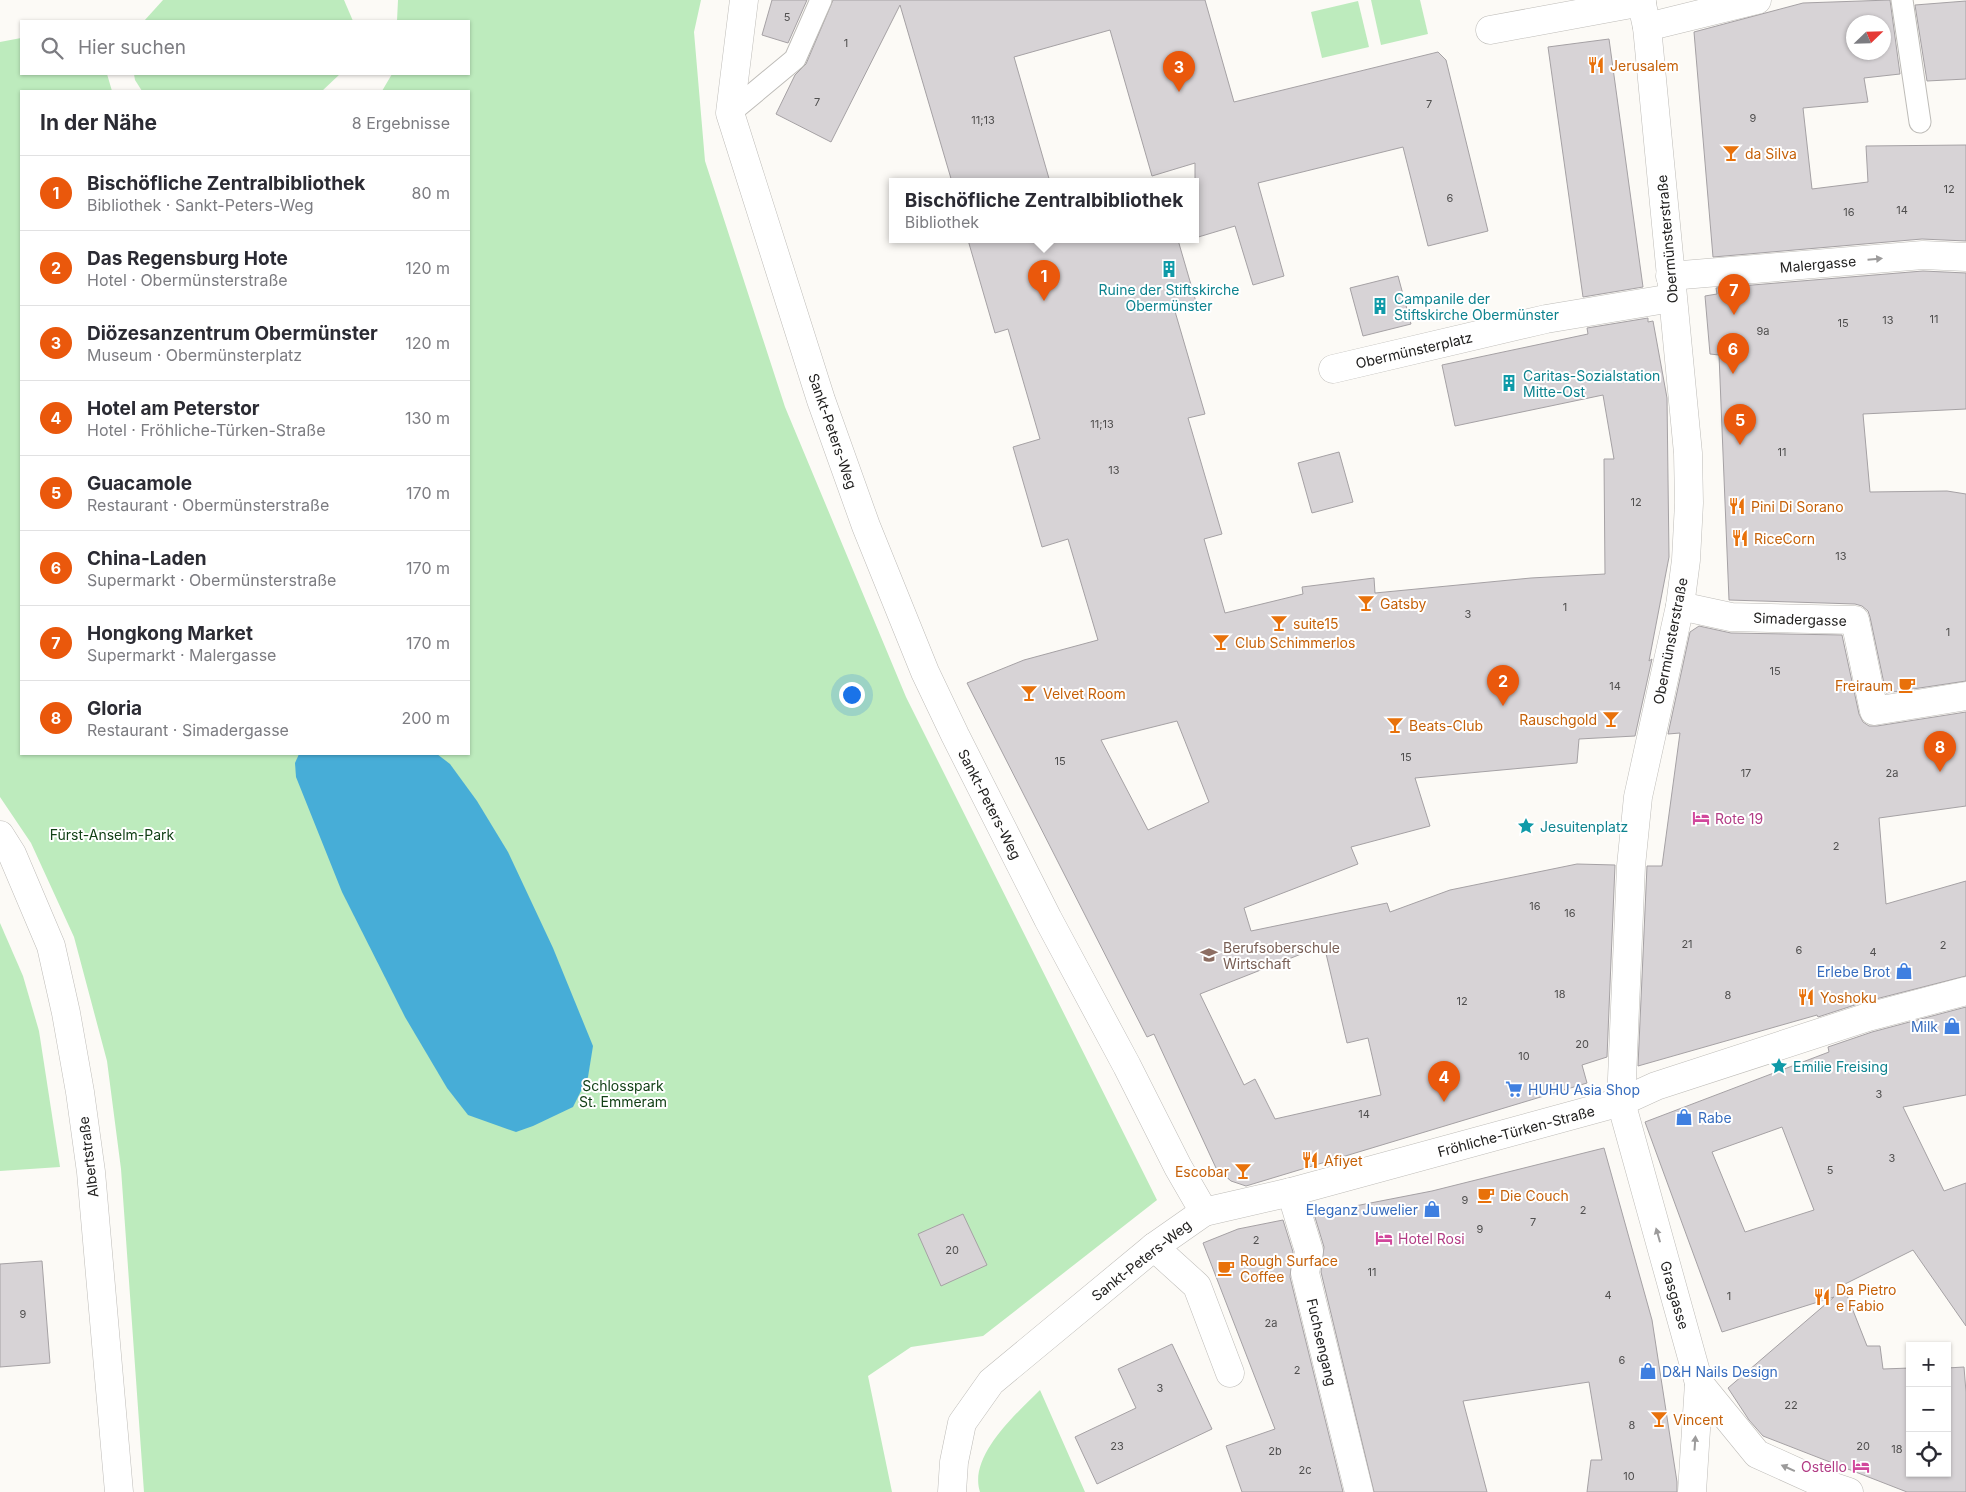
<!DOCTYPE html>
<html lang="de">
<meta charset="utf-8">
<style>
:root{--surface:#fff;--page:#f7f7f7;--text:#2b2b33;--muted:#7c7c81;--line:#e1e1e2;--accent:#ea580c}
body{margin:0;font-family:Inter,sans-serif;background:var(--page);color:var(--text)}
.controls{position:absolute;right:15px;bottom:15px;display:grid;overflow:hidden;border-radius:0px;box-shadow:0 1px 4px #0004}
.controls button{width:45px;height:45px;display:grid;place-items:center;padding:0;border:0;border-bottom:1px solid var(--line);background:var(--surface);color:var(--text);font:25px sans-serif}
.compass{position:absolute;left:1846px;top:15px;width:45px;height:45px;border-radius:50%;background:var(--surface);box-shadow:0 1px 4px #0004;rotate:67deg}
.you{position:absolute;left:851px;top:694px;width:18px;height:18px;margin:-12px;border:4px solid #fff;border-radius:50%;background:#1a73e8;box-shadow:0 0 0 8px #1a73e833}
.badge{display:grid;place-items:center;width:32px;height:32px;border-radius:50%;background:var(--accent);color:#fff;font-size:16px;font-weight:700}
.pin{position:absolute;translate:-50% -41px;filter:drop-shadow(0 1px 2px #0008)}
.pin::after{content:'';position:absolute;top:26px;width:18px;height:15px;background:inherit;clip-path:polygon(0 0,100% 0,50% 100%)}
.popup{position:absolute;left:889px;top:178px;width:310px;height:65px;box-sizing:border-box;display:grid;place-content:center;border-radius:0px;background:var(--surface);filter:drop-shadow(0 1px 4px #0005);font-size:16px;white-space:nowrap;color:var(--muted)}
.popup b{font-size:19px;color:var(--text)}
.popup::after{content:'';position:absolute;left:50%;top:100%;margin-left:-10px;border:10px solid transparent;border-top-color:var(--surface)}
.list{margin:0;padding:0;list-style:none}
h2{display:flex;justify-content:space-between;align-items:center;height:65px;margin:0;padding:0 20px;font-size:21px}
h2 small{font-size:16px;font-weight:400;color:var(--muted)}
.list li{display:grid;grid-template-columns:32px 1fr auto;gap:15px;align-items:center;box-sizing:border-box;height:75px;padding:0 20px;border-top:1px solid var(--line)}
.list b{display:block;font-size:19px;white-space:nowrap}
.list p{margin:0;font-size:16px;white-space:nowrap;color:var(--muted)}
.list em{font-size:16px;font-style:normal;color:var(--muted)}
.icon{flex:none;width:28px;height:28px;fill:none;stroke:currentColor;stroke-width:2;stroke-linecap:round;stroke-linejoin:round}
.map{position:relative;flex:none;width:1966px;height:1492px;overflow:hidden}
.search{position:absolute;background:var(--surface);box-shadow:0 1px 4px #0004;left:20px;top:20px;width:450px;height:55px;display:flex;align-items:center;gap:12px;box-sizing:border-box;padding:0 18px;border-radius:0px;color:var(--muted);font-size:19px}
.panel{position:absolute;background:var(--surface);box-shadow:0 1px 4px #0004;left:20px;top:90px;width:450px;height:665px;border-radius:0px}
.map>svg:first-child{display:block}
</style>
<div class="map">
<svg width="1966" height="1492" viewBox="0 0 1966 1492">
<rect width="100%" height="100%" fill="#fcfaf6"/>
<!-- green -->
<g fill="#bdebbd">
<path d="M163,0h181l9,21h-209z"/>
<path d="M398,0h303l-7,32 11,129 80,246 121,290 251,503 -174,136 -72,11 -43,29 24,116h-748l-23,-323 -14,-108 -33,-124 -43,-94 -31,-46v-755l21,-4v36h86l5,17h-91v663h448v-663h-87l10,-17h77v-53h-72z"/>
<path d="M1371,0h49l8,34 -47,11z"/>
<path d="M1358,1l11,46 -47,11 -11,-46z"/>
<path d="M134,74h206l-18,17h-180l-7,-11z"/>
<path d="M0,923l23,53 16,55 21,136 -60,4z"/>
<path d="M1040,1390l45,102h-105c-12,-36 37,-79 60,-102z"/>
</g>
<!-- water -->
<path fill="#47add7" d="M299,754h138l13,10 27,37 31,51 45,96 40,98 -5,31 -15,30 -40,19 -17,6 -48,-17 -21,-27 -42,-71 -63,-125 -46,-115 -1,-14z"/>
<!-- building -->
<g fill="#d7d3d6" stroke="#a5a1a4" fill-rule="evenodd">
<path d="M772,0h35l-19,43 -26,-8z"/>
<path d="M833,0h372l29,102 204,-50 8,8 42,171 -60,15 -25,-99 -145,36 26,93 -31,9 -18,-59 -40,12v-75l-43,13 -42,-146 -96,27 36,125h-98l-52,-177 -69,137 -55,-28 19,-39 11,-11z"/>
<path d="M1890,0l10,74 -36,4 4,24 -65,6 9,81 56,-7 -2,-36 100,-1v96l-44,-2 -209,18 -19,-225 109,-29zM1854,22h30v30h-30z"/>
<path d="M1966,1v78l-39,2 -12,-76z"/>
<path d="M1609,39l34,248 -60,10 -35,-250z"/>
<path d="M968,240h210l18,62 -22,6 31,106 -17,4 34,116 -18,5 21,74 78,-19 -1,-7 72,-9 1,15 156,-15 74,-4 -1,-115h10l-11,-64 -148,31 -13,-61 146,-31 -1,-6 61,-10v4l5,-1 14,77 2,159 -20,104 3,-2 -17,77 -56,3 -2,24 -162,15 15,48 -79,21 7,17 -114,44 7,23 136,-28 3,9 60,-22 127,-26 38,1 -8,192 -25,8 5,18 -341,103 -15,-5 -15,-13 -62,-134 -7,3 -180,-354 57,-23 74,-20 -30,-101 -26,8 -29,-100 27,-8 -32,-110 -13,4zM1177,721l32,81 -61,28 -47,-90zM1324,945l23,98 21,-5 13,57 -106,24 -20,-40 -11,6 -44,-91z"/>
<path d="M1923,271l43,2v136l-103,5 7,78 77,-1 19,3v187l-80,12 -16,-76 -2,-6 -6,-5 -7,-2 -126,-4 -10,-245 -9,-1 -5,-58 12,-2 -1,-6z"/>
<path d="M1398,276l13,48 -48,12 -13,-48z"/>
<path d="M1339,452l14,50 -41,11 -14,-50z"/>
<path d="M1699,626l32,7 111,2 17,79 4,8 6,4h8l89,-14v94l-87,12 7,86 80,-23v95l-102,26 -46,15 -1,-2 -179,51 9,-200h15l18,-133 -12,1 22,-102z"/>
<path d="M1966,1007v88l-63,12 41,84 22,-8v143l-53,-76 -70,35 24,61h13l3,23 27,-1v105h37v-105l17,-1 2,25v100h-59l-144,-56 -14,-16 -21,-32 106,-91 -112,35 -77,-210 184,-70 -1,-5 44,-15zM1782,1127l32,83 -69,22 -33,-80z"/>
<path d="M1604,1148l48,172 25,162v10h-90l4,-32h11l-13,-78 -126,19 24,91h-113l-53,-220 3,-25 -10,-33 118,-23z"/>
<path d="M963,1214l24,51 -46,21 -23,-52z"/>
<path d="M1283,1220l10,32 -3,25 53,215h-101l-16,-46 49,-17 -72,-186 35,-14z"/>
<path d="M42,1261l8,102 -50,4v-103z"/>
<path d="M1172,1344l40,85 -115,55 -22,-47 61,-29 -18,-39z"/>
</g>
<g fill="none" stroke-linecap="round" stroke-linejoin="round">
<!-- service casing -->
<g stroke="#bebcb8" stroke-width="23">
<g id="service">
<path d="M1902,0l18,122"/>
<path d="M730,113l65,-54 26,-59"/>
</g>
</g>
<!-- pedestrian casing -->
<g stroke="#bebcb8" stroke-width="29">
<g id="pedestrian">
<path d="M1647,27l110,-27"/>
<path d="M1670,276l253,-21 43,2"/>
<path d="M1680,606l51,11 124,3 19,91 92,-15"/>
<path d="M1621,1102l35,-16 212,-69 98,-26"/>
<path d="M1291,1192l18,59 -4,22 54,219"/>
<path d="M1692,1492l7,-109"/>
</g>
</g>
<!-- minor casing -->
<g stroke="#bebcb8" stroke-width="29">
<g id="minor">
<path d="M744,0l-14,113 91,287 45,126 59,146 30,63 93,184 79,147 51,101 26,45 -50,35 -163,135 -29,41 -8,39 -2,30"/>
<path d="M1641,0l6,27 41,426 1,50 -3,57 -6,46 -42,191 -7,69 -10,236 78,281 58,71 62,28 30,10"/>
<path d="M1490,30l152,-28"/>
<path d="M1333,369l213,-50 126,-21"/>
<path d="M0,835l12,19 39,92 15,67 14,79 11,80 28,320"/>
<path d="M1204,1212l87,-20 330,-90"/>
<path d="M1154,1247l43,39 33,87"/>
</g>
</g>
<!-- service -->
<use href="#service" stroke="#fff" stroke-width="21"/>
<!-- pedestrian -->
<use href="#pedestrian" stroke="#fff" stroke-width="28"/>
<!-- minor -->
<use href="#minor" stroke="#fff" stroke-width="28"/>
</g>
<!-- one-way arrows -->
<defs><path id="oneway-solid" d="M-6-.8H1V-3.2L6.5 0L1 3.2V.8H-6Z" transform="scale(1.25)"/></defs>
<g fill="#9c9b9b">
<use href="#oneway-solid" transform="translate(1875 259) rotate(-5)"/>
<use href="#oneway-solid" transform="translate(1658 1235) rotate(-106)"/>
<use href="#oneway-solid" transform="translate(1695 1443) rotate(-86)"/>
<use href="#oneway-solid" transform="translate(1788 1468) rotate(-156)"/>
</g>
<!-- icons -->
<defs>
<g id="restaurant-bare" transform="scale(1.35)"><path d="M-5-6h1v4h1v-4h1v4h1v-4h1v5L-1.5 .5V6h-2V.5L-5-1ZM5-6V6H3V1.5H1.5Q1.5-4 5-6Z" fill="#e8710a" stroke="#fff" stroke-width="2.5" paint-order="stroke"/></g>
<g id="bar-bare" transform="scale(1.35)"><path d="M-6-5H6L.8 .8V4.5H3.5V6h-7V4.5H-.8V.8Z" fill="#e8710a" stroke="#fff" stroke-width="2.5" paint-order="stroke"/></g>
<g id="building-bare" transform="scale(1.35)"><path d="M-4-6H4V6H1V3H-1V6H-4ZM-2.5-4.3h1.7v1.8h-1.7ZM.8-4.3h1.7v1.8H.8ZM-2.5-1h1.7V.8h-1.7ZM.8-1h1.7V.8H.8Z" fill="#0f9aa8" stroke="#fff" stroke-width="2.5" paint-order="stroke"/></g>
<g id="cafe-bare" transform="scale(1.35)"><path d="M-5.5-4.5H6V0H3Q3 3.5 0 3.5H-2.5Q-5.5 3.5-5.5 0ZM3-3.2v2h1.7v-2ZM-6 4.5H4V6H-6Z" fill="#e8710a" stroke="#fff" stroke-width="2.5" paint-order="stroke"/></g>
<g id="hotel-bare" transform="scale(1.35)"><path d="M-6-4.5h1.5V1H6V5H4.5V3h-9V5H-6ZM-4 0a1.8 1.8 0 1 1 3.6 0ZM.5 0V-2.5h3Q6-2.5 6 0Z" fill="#d1479c" stroke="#fff" stroke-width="2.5" paint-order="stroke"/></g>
<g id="sight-bare" transform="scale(1.35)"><path d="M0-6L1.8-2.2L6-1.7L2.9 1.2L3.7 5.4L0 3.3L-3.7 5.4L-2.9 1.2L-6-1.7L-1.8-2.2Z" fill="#0f9aa8" stroke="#fff" stroke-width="2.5" paint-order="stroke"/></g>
<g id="school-bare" transform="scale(1.35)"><path d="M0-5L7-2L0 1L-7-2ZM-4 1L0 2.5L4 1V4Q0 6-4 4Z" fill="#8d6e63" stroke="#fff" stroke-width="2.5" paint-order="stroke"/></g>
<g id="shop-bare" transform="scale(1.35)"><path d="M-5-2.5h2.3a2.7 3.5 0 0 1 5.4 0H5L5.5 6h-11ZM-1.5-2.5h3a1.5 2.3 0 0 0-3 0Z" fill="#3f7fe0" stroke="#fff" stroke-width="2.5" paint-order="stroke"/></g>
<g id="supermarket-bare" transform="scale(1.35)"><path d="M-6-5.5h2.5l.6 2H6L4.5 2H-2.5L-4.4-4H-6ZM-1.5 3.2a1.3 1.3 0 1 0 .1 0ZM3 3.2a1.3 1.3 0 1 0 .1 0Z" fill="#3f7fe0" stroke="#fff" stroke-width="2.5" paint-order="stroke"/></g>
</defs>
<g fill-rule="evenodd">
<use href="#restaurant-bare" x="1596" y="65"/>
<use href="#bar-bare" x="1731" y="153"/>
<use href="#building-bare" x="1169" y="269"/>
<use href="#building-bare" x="1380" y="306"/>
<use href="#building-bare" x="1509" y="383"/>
<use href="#restaurant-bare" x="1737" y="506"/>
<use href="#restaurant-bare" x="1740" y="538"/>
<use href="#bar-bare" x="1366" y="603"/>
<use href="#bar-bare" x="1279" y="623"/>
<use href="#bar-bare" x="1221" y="642"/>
<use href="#cafe-bare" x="1907" y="685"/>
<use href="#bar-bare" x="1029" y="693"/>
<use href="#bar-bare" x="1611" y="719"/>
<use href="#bar-bare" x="1395" y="725"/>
<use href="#hotel-bare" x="1701" y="818"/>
<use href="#sight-bare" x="1526" y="826"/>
<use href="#school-bare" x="1209" y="955"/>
<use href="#shop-bare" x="1904" y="971"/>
<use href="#restaurant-bare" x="1806" y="997"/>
<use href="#shop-bare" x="1952" y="1026"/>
<use href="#sight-bare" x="1779" y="1066"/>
<use href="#supermarket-bare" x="1514" y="1089"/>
<use href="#shop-bare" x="1684" y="1117"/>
<use href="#restaurant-bare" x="1310" y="1160"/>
<use href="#bar-bare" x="1243" y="1171"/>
<use href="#cafe-bare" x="1486" y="1195"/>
<use href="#shop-bare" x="1432" y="1209"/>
<use href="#hotel-bare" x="1384" y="1238"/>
<use href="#cafe-bare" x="1226" y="1268"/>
<use href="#restaurant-bare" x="1822" y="1297"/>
<use href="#shop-bare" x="1648" y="1371"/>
<use href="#bar-bare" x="1659" y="1419"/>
<use href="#hotel-bare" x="1861" y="1466"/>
</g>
<g text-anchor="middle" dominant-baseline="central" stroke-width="4" stroke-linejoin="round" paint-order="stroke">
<!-- number labels -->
<g font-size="11" fill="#4f4e4e">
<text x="787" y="17">5</text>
<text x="846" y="43">1</text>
<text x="817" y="102">7</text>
<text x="1429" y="104">7</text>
<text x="1753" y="118">9</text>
<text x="983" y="120">11;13</text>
<text x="1949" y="189">12</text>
<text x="1450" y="198">6</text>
<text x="1902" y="210">14</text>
<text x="1849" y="212">16</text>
<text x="1934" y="319">11</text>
<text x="1888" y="320">13</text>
<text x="1843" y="323">15</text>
<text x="1763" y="331">9a</text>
<text x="1102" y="424">11;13</text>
<text x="1782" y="452">11</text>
<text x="1114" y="470">13</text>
<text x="1636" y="502">12</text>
<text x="1841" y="556">13</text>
<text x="1565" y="607">1</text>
<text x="1468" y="614">3</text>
<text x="1948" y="632">1</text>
<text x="1775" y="671">15</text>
<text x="1615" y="686">14</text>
<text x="1406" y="757">15</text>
<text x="1060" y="761">15</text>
<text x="1746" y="773">17</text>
<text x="1892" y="773">2a</text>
<text x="1836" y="846">2</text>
<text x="1535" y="906">16</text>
<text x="1570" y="913">16</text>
<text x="1687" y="944">21</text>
<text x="1943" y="945">2</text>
<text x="1799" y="950">6</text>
<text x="1873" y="952">4</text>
<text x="1560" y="994">18</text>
<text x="1728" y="995">8</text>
<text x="1462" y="1001">12</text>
<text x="1582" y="1044">20</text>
<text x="1524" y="1056">10</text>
<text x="1879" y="1094">3</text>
<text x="1364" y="1114">14</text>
<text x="1892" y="1158">3</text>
<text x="1830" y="1170">5</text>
<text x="1465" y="1200">9</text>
<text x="1583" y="1210">2</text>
<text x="1533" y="1222">7</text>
<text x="1480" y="1229">9</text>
<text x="1256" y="1240">2</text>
<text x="952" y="1250">20</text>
<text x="1372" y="1272">11</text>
<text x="1608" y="1295">4</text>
<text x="1729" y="1296">1</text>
<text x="23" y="1314">9</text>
<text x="1271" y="1323">2a</text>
<text x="1622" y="1360">6</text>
<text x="1297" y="1370">2</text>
<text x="1160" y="1388">3</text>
<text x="1791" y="1405">22</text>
<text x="1632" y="1425">8</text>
<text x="1117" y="1446">23</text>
<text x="1863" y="1446">20</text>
<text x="1897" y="1449">18</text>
<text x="1275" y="1451">2b</text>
<text x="1305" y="1470">2c</text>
<text x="1629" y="1476">10</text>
</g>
<!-- food labels -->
<g font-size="14" fill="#c56008" stroke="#fff" text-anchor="start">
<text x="1610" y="65">Jerusalem</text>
<text x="1745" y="153">da Silva</text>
<text x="1751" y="506">Pini Di Sorano</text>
<text x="1754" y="538">RiceCorn</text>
<text x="1380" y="603">Gatsby</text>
<text x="1293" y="623">suite15</text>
<text x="1235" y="642">Club Schimmerlos</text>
<text x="1893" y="685" text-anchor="end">Freiraum</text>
<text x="1043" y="693">Velvet Room</text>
<text x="1597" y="719" text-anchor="end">Rauschgold</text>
<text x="1409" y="725">Beats-Club</text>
<text x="1820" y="997">Yoshoku</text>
<text x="1324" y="1160">Afiyet</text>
<text x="1229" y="1171" text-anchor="end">Escobar</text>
<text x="1500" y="1195">Die Couch</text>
<text x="1240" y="1260">Rough Surface<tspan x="1240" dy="16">Coffee</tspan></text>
<text x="1836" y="1289">Da Pietro<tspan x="1836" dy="16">e Fabio</tspan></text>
<text x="1673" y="1419">Vincent</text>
</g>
<!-- street labels -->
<g font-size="14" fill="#222120" stroke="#fff">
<text transform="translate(1667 239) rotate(-95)">Obermünsterstraße</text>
<text transform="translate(1818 264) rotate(-5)">Malergasse</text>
<text transform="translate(1414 350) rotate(-13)">Obermünsterplatz</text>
<text transform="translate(833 431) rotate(71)">Sankt-Peters-Weg</text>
<text transform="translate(1800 619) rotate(2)">Simadergasse</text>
<text transform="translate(1670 641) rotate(-79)">Obermünsterstraße</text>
<text transform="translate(990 804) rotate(63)">Sankt-Peters-Weg</text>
<text transform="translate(1516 1131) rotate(-15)">Fröhliche-Türken-Straße</text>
<text transform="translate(88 1157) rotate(-97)">Albertstraße</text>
<text transform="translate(1141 1260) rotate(-38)">Sankt-Peters-Weg</text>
<text transform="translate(1675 1295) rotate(74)">Grasgasse</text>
<text transform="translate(1322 1342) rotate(77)">Fuchsengang</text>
</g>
<!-- culture labels -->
<g font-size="14" fill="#0d838f" stroke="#fff" text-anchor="start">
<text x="1169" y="289" text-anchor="middle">Ruine der Stiftskirche<tspan x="1169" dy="16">Obermünster</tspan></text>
<text x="1394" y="298">Campanile der<tspan x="1394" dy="16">Stiftskirche Obermünster</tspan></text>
<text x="1523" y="375">Caritas-Sozialstation<tspan x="1523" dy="16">Mitte-Ost</tspan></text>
<text x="1540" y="826">Jesuitenplatz</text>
<text x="1793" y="1066">Emilie Freising</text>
</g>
<!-- hotel labels -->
<g font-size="14" fill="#b23c85" stroke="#fff" text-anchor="start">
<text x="1715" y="818">Rote 19</text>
<text x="1398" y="1238">Hotel Rosi</text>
<text x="1847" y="1466" text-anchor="end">Ostello</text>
</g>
<!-- park labels -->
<g font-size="14" fill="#124016" stroke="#fff">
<text x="112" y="834">Fürst-Anselm-Park</text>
<text x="623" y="1085">Schlosspark<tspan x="623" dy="16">St. Emmeram</tspan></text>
</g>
<!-- education labels -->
<g font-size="14" fill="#785e54" stroke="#fff" text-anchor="start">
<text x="1223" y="947">Berufsoberschule<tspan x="1223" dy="16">Wirtschaft</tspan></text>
</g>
<!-- shop labels -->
<g font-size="14" fill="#366cbe" stroke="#fff" text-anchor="end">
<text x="1890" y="971">Erlebe Brot</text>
<text x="1938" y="1026">Milk</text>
<text x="1528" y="1089" text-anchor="start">HUHU Asia Shop</text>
<text x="1698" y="1117" text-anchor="start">Rabe</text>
<text x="1418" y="1209">Eleganz Juwelier</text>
<text x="1662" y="1371" text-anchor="start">D&amp;H Nails Design</text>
</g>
</g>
</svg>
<div class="controls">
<button>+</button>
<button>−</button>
<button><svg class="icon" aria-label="locate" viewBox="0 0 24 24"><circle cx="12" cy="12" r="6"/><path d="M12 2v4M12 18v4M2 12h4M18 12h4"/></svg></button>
</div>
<svg class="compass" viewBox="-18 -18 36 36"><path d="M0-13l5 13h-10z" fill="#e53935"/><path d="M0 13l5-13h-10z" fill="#7c7c81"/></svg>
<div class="you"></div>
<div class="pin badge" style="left:1044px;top:301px">1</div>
<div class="popup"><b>Bischöfliche Zentralbibliothek</b>Bibliothek</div>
<div class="pin badge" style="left:1503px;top:706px">2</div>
<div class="pin badge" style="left:1179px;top:92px">3</div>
<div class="pin badge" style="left:1444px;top:1102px">4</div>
<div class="pin badge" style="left:1740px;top:445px">5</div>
<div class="pin badge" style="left:1733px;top:374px">6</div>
<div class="pin badge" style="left:1734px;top:315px">7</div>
<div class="pin badge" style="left:1940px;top:772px">8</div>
<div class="search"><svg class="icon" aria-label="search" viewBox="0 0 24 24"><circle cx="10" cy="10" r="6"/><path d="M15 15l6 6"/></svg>Hier suchen</div>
<section class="panel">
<h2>In der Nähe<small>8 Ergebnisse</small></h2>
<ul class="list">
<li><span class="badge">1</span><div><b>Bischöfliche Zentralbibliothek</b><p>Bibliothek · Sankt-Peters-Weg</p></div><em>80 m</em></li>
<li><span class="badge">2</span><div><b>Das Regensburg Hote</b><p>Hotel · Obermünsterstraße</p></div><em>120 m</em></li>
<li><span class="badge">3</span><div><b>Diözesanzentrum Obermünster</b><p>Museum · Obermünsterplatz</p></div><em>120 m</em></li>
<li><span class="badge">4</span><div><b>Hotel am Peterstor</b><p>Hotel · Fröhliche-Türken-Straße</p></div><em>130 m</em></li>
<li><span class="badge">5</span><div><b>Guacamole</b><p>Restaurant · Obermünsterstraße</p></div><em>170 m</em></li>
<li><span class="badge">6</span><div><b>China-Laden</b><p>Supermarkt · Obermünsterstraße</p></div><em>170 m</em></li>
<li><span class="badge">7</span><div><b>Hongkong Market</b><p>Supermarkt · Malergasse</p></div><em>170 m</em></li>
<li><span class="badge">8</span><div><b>Gloria</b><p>Restaurant · Simadergasse</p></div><em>200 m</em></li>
</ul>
</section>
</div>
